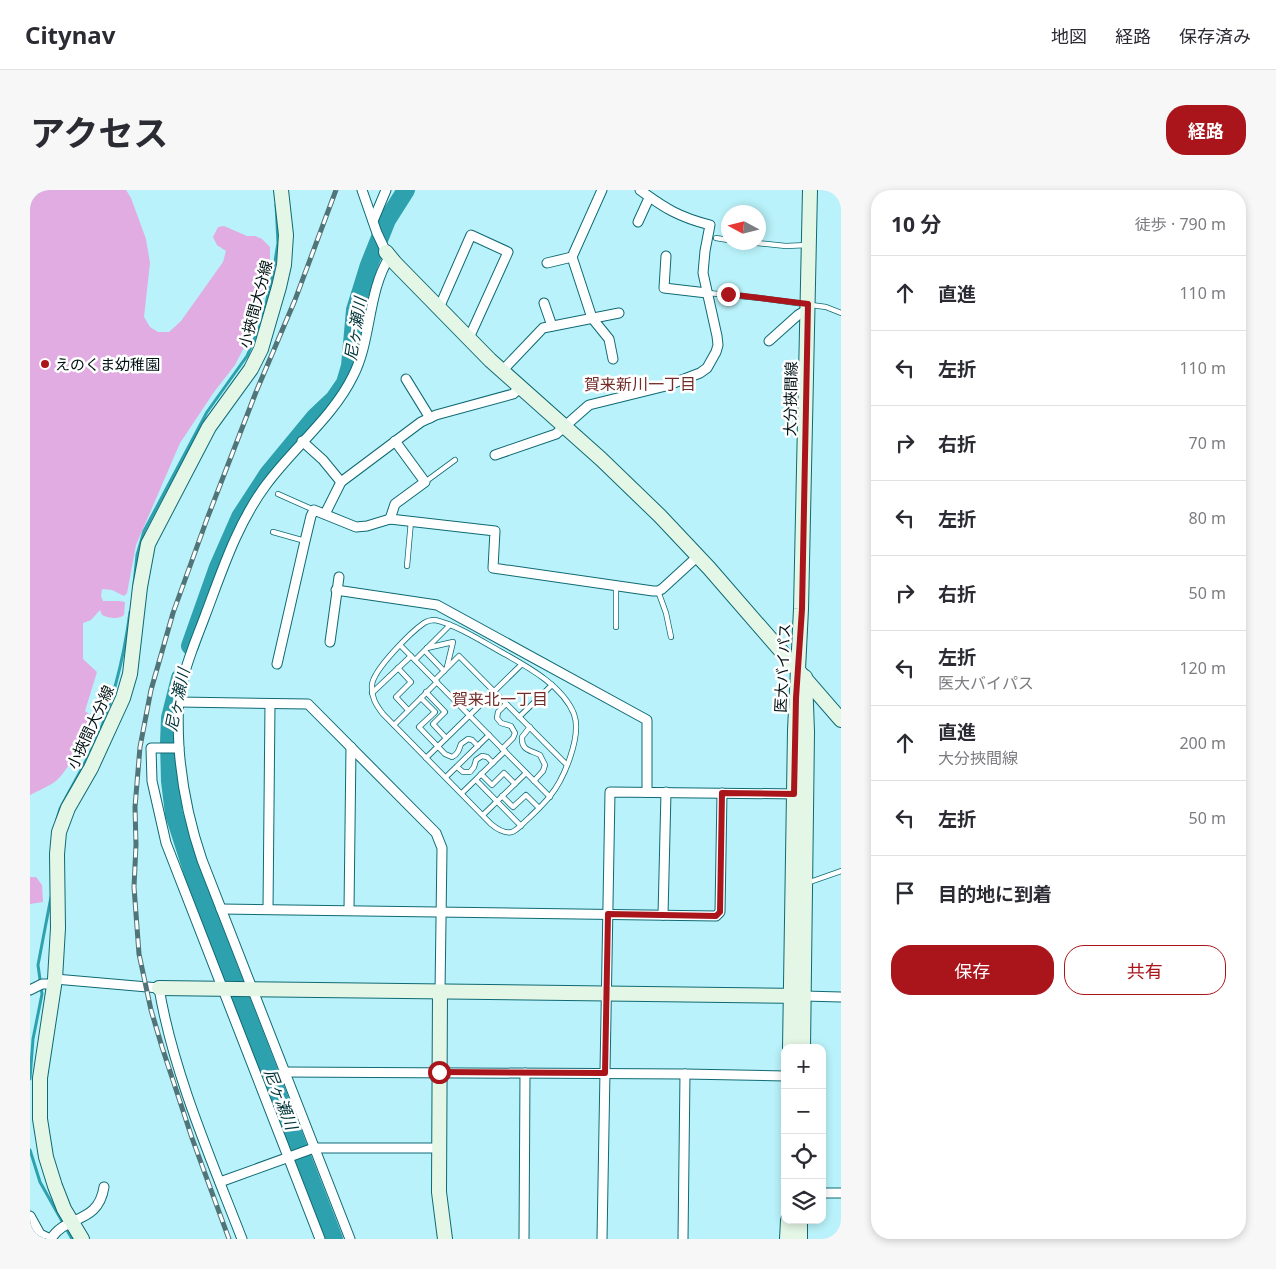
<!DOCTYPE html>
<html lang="ja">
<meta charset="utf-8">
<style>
:root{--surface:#fff;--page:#f7f7f7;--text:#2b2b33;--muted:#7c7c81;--line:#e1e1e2;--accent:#a9151b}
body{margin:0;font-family:"Noto Sans","Noto Sans JP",sans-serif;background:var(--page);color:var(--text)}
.controls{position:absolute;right:15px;bottom:15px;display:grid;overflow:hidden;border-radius:10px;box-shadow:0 2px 8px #0003}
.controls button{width:45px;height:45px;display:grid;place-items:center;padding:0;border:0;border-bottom:1px solid var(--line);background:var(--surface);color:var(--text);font:25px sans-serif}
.compass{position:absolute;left:691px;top:15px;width:45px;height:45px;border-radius:50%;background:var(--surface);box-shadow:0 2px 8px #0003;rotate:277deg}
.stop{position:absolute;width:15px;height:15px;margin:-11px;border:4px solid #a9151b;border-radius:50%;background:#fff}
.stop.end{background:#a9151b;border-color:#fff;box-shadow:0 1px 5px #0008}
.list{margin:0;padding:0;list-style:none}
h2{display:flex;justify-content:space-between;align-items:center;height:65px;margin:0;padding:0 20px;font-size:21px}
h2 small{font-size:16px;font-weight:400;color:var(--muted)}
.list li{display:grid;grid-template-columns:32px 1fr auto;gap:15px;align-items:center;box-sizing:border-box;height:75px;padding:0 20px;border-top:1px solid var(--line)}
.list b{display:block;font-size:19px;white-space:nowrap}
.list p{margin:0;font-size:16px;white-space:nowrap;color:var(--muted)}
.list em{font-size:16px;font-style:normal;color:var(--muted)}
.actions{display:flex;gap:10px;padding:15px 20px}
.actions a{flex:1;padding:11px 0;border:1px solid var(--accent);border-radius:20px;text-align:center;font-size:18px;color:var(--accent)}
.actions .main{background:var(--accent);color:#fff}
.icon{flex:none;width:28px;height:28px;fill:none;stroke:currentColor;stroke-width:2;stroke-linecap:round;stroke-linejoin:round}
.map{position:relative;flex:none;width:811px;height:1049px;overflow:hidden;border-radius:20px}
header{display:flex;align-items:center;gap:30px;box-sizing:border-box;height:70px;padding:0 25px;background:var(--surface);border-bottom:1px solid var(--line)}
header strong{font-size:24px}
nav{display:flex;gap:28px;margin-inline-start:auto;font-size:18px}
.intro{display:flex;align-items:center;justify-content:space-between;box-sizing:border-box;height:120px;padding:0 30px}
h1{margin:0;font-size:35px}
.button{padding:12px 22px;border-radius:20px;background:var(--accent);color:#fff;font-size:18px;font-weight:700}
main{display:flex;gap:30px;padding:0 30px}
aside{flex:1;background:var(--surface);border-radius:20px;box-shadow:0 2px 8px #0003}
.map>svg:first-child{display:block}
</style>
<header>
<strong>Citynav</strong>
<nav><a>地図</a><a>経路</a><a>保存済み</a></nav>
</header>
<div class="intro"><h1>アクセス</h1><a class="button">経路</a></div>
<main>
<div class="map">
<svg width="811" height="1049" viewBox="0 0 811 1049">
<rect width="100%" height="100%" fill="#b9f2fa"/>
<!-- green -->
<g fill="#e1ace1">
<path d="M0,0h96l5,8 15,41 4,24 -6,54 6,10 8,5h11l12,-11 42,-59 3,-11 -9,-6 -4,-8 5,-10 6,-1 23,10h8l7,3 8,8v18l-14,59 -21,41 -21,27 -34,51 -44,102 -9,48 -3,3 -12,-6 -10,-1 -1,7 2,5h16l6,1 -1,13c-7,5 -15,3 -22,0l-2,-5 -9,10 -8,3v36l14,13 -12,39 4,3c-4,18 -18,54 -32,66 -7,6 -18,10 -27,15z"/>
<path d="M0,687h6l6,8 1,17 -13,2z"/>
</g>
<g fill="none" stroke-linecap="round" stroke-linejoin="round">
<!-- stream -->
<g stroke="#2ea1ae" stroke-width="3">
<path d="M104,394l3,-29 7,-24 63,-119 40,-56 15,-35 11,-48 5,-30 -2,-39"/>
<path d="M27,629l3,-10c11,-22 24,-43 34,-64 19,-42 30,-88 36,-133"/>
<path d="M0,889l3,-40 9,-45 -4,-29 13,-68"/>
<path d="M0,960l10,32 32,57"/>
</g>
<!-- river -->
<g stroke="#2ea1ae" stroke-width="18">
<path d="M160,456l28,-79 22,-50 28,-43 47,-57 19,-18 11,-16 5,-17 5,-56 14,-45 18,-45 19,-30"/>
<path d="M150,488l-10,40 -1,24 1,39 4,33 22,69 138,356"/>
</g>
<!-- lane casing -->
<g stroke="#0f6a74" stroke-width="6">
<g id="lane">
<path d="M686,48l12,2"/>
<path d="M716,52l40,4 22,-1"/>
<path d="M678,103l52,5 66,9 15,6"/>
<path d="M395,292l30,-22"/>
<path d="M248,304l36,16"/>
<path d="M243,342l32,9"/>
<path d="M377,376l4,-45"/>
<path d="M586,395v42"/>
<path d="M628,401l8,22 5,24"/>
<path d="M405,430c22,5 48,22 68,33 25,14 60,33 71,61 8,22 -10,65 -24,82 -6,8 -14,15 -21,22 -5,4 -11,12 -17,14 -8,2 -15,-3 -21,-8l-108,-110c-7,-9 -12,-17 -11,-29 1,-15 39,-53 52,-62 3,-2 7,-3 11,-3z"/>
<path d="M371,456l149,151"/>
<path d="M397,458l26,-6 -6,25"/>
<path d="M395,461l19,20"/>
<path d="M385,470l35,-35"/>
<path d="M368,478l13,14 -15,15 12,13"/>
<path d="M405,490l24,-24 108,109"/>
<path d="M396,502l19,20 -12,12 13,14"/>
<path d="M342,503l39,-37"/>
<path d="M391,508l14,14 -16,15 26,27 7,3c6,-3 7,-7 9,-13l7,-5 4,1 6,6"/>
<path d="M489,527l33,-32"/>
<path d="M364,535l43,-43"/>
<path d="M500,537l-8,10c-1,14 9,13 18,18l5,10 -2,6 -9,10"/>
<path d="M472,559l11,-11 2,-5 -4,-7 -10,-3 -4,-5 1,-6 8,-8"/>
<path d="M396,568l95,-93"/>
<path d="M427,577l6,5h7l4,-5 2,-7 6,-4 5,1 6,6"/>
<path d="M451,584l11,11 12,-12 11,11"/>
<path d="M416,587l43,-42"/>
<path d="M446,590l45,46"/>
<path d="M432,603l43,-42"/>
<path d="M472,606l11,11 13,-12 13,13"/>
<path d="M453,625l43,-42"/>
<path d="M777,693l34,-12"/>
</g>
</g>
<!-- street casing -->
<g stroke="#0f6a74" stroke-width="11">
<g id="street">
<path d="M332,0l15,43 9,19"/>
<path d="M572,0l-30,67 20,61 17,21 4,20"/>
<path d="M343,31l13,-31"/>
<path d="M608,32l11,-24"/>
<path d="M636,66l-2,32 43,5"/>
<path d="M517,73l25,-6"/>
<path d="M514,113l8,23"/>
<path d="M409,118l32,-73 37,17 -39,86"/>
<path d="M739,151l29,-26 10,-6"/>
<path d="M472,181l41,-43 76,-15"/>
<path d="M376,189l24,39"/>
<path d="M272,251l21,19 18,22"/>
<path d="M465,265l61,-21 33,-29 77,-19 34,-13 7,-5 9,-16 2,-7 -1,-9 -14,-63 2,-22 5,-26c-31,-8 -44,-16 -70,-35"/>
<path d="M295,324l16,-32 80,-60 15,-7 77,-21 8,-7"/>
<path d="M360,329l5,-15 30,-22 -30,-41"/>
<path d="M306,400l101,15 210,115v72"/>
<path d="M300,452l9,-65"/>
<path d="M247,474l28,-123 6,-25 3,-6 42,17 11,-1 23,-7 105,12 -2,37 160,23h5l4,-2 36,-33"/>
<path d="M149,512l129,2 128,129 6,15 -2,144"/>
<path d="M149,558c-1,-19 -2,-38 1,-57 5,-26 16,-51 25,-75 17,-45 32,-92 61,-131 27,-37 67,-68 87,-109 19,-37 14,-84 37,-120"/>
<path d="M191,719l495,7 4,-4 2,-119"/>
<path d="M238,719l2,-205"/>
<path d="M319,720l2,-163"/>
<path d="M633,725l3,-123"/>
<path d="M25,789l104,9c14,84 52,171 83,251"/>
<path d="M0,800l12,-6h12"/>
<path d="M774,806l37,1"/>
<path d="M254,882l401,2 100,2"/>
<path d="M190,992l94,-34h125"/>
<path d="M792,1003h19"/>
<path d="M0,1026l10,18 10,5"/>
<path d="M21,1049c15,-25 47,-14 53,-52"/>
<path d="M290,1049l-154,-396 -14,-62 -1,-33h28c3,40 10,74 23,112l148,379"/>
<path d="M494,1049l1,-166"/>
<path d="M572,1049l8,-447 188,2"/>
<path d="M653,1049l2,-165"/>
</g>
</g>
<!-- secondary casing -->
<g stroke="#0f6a74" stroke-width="16">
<g id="secondary">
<path d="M356,62l9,11 95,97 111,99 59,57 49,52 132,152"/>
<path d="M129,798l645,8"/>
<path d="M410,802l-1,200 6,47"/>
<path d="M760,858l5,-318 6,-121 9,-419"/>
<path d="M773,858l4,-316 -2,-55"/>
<path d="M52,1049l-18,-30 -9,-23 -9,-29 -6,-38v-41l15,-99 3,-51 -1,-74 2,-22 9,-24 23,-40 32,-70 7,-24 10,-87 8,-43 61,-117 42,-58 10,-20 18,-62 5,-22 2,-30 -5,-45"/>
<path d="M757,1049l1,-19"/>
<path d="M770,1049v-19"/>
</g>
</g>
<!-- lane -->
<use href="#lane" stroke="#fff" stroke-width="4.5"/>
<!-- street -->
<use href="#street" stroke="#fff" stroke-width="9"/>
<!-- secondary -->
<use href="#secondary" stroke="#e4f6e5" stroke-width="14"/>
<!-- rail casing -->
<g stroke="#517478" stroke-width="5">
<path id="rail" d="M199,1049l-37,-101 -30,-91 -11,-37 -12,-56 -5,-67 2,-42 -1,-38 5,-60 11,-57 22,-77 34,-94 49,-127 39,-92 41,-110"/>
</g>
<!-- rail -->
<use href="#rail" stroke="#fff" stroke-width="3" stroke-dasharray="9" stroke-linecap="butt"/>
</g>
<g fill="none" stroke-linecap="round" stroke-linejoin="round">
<!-- route -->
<path stroke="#a9151b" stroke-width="6" d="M409,882l166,1 3,-159 108,2 4,-4 2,-119 72,1 2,-96 6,-89 6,-305 -80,-10"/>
</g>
<!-- markers -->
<circle fill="#a9151b" stroke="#fff" stroke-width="2" cx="15" cy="174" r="5"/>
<g text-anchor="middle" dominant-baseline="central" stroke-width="5" stroke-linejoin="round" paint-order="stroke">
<!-- street labels -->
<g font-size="15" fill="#001113" stroke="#fff">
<text transform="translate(225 114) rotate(-75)">小挾間大分線</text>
<text transform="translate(760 209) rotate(-89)">大分挾間線</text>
<text transform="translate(752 478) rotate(-87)">医大バイパス</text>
<text transform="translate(60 537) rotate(-65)">小挾間大分線</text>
</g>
<!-- poi labels -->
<g font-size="15" fill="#001113" stroke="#fff" text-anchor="start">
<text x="25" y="174">えのくま幼稚園</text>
</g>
<!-- water labels -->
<g font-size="16" font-style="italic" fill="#003439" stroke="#fff">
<text transform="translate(325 139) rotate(-81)">尼ヶ瀬川</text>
<text transform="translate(147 510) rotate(-78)">尼ヶ瀬川</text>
<text transform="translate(251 909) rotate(69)">尼ヶ瀬川</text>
</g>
<!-- neighbourhood labels -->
<g font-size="16" fill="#722c28" stroke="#fff">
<text x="610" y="194">賀来新川一丁目</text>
<text x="470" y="509">賀来北一丁目</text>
</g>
</g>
</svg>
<div class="controls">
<button>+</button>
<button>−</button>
<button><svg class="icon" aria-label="locate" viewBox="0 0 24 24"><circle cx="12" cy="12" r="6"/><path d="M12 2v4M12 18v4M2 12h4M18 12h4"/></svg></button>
<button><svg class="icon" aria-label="layers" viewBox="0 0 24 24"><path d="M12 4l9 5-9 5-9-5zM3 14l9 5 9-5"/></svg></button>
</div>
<svg class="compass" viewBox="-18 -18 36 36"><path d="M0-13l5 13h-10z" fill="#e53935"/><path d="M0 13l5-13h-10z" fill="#7c7c81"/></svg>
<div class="stop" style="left:409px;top:882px"></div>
<div class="stop end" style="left:698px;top:104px"></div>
</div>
<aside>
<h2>10 分<small>徒歩 · 790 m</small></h2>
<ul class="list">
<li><svg class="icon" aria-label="ahead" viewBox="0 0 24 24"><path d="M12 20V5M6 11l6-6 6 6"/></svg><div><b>直進</b></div><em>110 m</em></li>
<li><svg class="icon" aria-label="left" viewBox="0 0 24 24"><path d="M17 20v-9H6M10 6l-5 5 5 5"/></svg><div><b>左折</b></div><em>110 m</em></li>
<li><svg class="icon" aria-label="right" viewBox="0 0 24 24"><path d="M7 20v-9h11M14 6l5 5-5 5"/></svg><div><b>右折</b></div><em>70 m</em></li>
<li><svg class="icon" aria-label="left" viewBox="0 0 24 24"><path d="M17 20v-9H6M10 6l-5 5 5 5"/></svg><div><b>左折</b></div><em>80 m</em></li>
<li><svg class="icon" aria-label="right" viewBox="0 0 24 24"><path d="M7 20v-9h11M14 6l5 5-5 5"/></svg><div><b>右折</b></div><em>50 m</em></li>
<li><svg class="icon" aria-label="left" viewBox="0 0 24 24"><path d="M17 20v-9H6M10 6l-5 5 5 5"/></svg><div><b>左折</b><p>医大バイパス</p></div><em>120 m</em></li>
<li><svg class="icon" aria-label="ahead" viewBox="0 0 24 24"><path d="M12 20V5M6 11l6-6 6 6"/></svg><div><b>直進</b><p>大分挾間線</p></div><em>200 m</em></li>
<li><svg class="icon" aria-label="left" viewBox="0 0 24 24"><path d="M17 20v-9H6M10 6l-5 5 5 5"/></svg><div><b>左折</b></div><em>50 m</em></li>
<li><svg class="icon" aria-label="arrive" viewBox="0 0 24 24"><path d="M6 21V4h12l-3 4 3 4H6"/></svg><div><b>目的地に到着</b></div></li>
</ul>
<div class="actions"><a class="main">保存</a><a>共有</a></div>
</aside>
</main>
